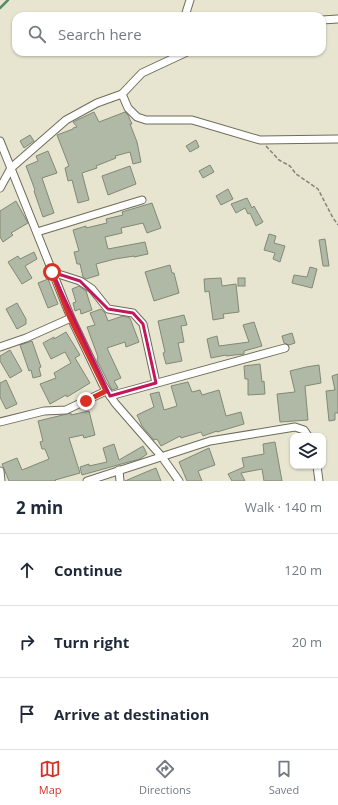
<!DOCTYPE html>
<meta charset="utf-8">
<style>
:root{--surface:#fff;--page:#f2f2f3;--text:#1f2937;--muted:#747a83;--line:#e0e1e3;--accent:#d93025}
body{margin:0;font-family:"Open Sans",sans-serif;background:var(--page);color:var(--text)}
.controls{position:absolute;right:12px;bottom:12px;display:grid;overflow:hidden;border-radius:8px;box-shadow:0 1px 3px #0004}
.controls button{width:36px;height:36px;display:grid;place-items:center;padding:0;border:0;border-bottom:1px solid var(--line);background:var(--surface);color:var(--text);font:20px sans-serif}
.stop{position:absolute;width:12px;height:12px;margin:-9px;border:3px solid #d93025;border-radius:50%;background:#fff}
.stop.end{background:#d93025;border-color:#fff;box-shadow:0 1px 4px #0008}
.list{margin:0;padding:0;list-style:none}
h2{display:flex;justify-content:space-between;align-items:center;height:52px;margin:0;padding:0 16px;font-size:17px}
h2 small{font-size:13px;font-weight:400;color:var(--muted)}
.list li{display:grid;grid-template-columns:26px 1fr auto;gap:12px;align-items:center;box-sizing:border-box;height:72px;padding:0 16px;border-top:1px solid var(--line)}
.list b{display:block;font-size:15px;white-space:nowrap}
.list em{font-size:13px;font-style:normal;color:var(--muted)}
.icon{flex:none;width:22px;height:22px;fill:none;stroke:currentColor;stroke-width:2;stroke-linecap:round;stroke-linejoin:round}
.map{position:relative;flex:none;width:338px;height:481px;overflow:hidden}
.search{position:absolute;background:var(--surface);box-shadow:0 1px 3px #0004;left:12px;right:12px;top:12px;height:44px;display:flex;align-items:center;gap:10px;box-sizing:border-box;padding:0 14px;border-radius:12px;color:var(--muted);font-size:15px}
.sheet{height:268px;background:var(--surface)}
nav{display:flex;justify-content:space-around;align-items:center;box-sizing:border-box;height:56px;border-top:1px solid var(--line);background:var(--surface);font-size:11px;color:var(--muted)}
nav a{display:grid;justify-items:center;gap:2px}
nav .on{color:var(--accent)}
.map>svg:first-child{display:block}
</style>
<div class="map">
<svg width="338" height="481" viewBox="0 0 338 481">
<rect width="100%" height="100%" fill="#e7e5d0"/>
<g fill="none" stroke-linecap="round" stroke-linejoin="round">
<!-- stream -->
<path stroke="#558d63" stroke-width="2.5" d="M0,8l8,-8"/>
</g>
<!-- building -->
<g fill="#b0b9a6" stroke="#818977">
<path d="M94,112l5,10 26,-10 3,3 4,9h-2l7,18 4,20 -8,2 -3,-12 -15,4 1,2 -20,8 1,2 -15,5 7,27 -11,3 -6,-23 -4,1 -3,-13 4,-2 -12,-31 16,-6v-1l4,-1 -4,-5z"/>
<path d="M30,135l4,6 -10,7 -4,-7z"/>
<path d="M196,140l3,7 -9,5 -4,-6z"/>
<path d="M48,151l9,22 -15,5 12,35 -11,4 -9,-26 1,-1 -9,-24 12,-5 -2,-5z"/>
<path d="M210,165l4,7 -11,6 -4,-7z"/>
<path d="M130,166l6,18 -28,11 -6,-19z"/>
<path d="M228,189l5,10 -12,6 -5,-9z"/>
<path d="M247,198l5,10 2,-2 9,16 -7,4 -6,-13 -2,1 -3,-6 -9,5 -5,-9z"/>
<path d="M16,201l12,22 -17,10 2,2 -10,7 -3,-5v-26z"/>
<path d="M152,203l9,25 -14,5 -4,-10 -22,5 1,5 -17,4 3,12 37,-7 3,12 -14,3v-1l-19,3 -19,5 3,11 -13,4 -3,-2 -3,-13h-3l-3,-12 5,-1 -6,-21 13,-4v2l21,-5 -1,-4 17,-4 -1,-3z"/>
<path d="M269,234l7,2 -2,7 11,3 -5,16 -7,-3 2,-6 -11,-3z"/>
<path d="M325,239l4,27h-6l-4,-26z"/>
<path d="M34,252l3,7 -12,7 7,12 -10,6 -14,-22 10,-6 2,3z"/>
<path d="M170,265l2,8h2l5,20 -25,8 -9,-29z"/>
<path d="M310,267l7,2 -5,19 -20,-5 2,-8 13,2z"/>
<path d="M221,278l1,8 14,-2 3,28 -16,2 1,4 -11,2 -4,-29 -4,1 -1,-13z"/>
<rect x="238" y="278" width="7" height="8"/>
<path d="M48,279l10,25 -10,4 -10,-25z"/>
<path d="M79,286l7,5 6,19 -11,4 -1,-5 -5,2 -2,-8 3,-1 -4,-13z"/>
<path d="M17,303l9,16v5l-9,5 -11,-20z"/>
<path d="M101,309l4,4 3,8 15,-5 7,2 9,24 -13,5 -1,-5 -18,6 14,30 -7,3 4,7 -6,2 -15,-30 1,-3 -11,-30 8,-2 -5,-12z"/>
<path d="M184,315l3,10 -6,1 3,16 -6,1 4,18 -16,3 -3,-11 2,-1 -7,-31z"/>
<path d="M254,322l8,24 -18,5v3l-18,2v-1l-15,3 -4,-19 10,-3 2,10 30,-4 -6,-17z"/>
<path d="M66,332l14,23 -5,3 15,25 -23,14 -1,-2 -16,9 -10,-20 16,-6 -2,-5 17,-10 -6,-11 -14,7 -8,-16 11,-6v2z"/>
<path d="M292,333l3,10 -6,2 -5,-2 -2,-7z"/>
<path d="M32,341l9,26 -2,1 2,8 -8,2 -2,-8 -2,1 -9,-26z"/>
<path d="M10,350l12,21 -12,7 -10,-17v-5z"/>
<path d="M260,364l2,18 2,-1 1,13 -17,1v-16h-3l-1,-13z"/>
<path d="M319,365l2,18 -16,3 3,34 -28,2 -3,-28 18,-2 -5,-21 16,-4z"/>
<path d="M338,374v39h-3v7l-6,1 -3,-30 9,-1 -3,-14z"/>
<path d="M6,380l11,24 -11,5 -6,-12v-14z"/>
<path d="M188,382l4,10 8,-2 2,5 17,-5 7,26 15,-4 3,12 -27,8v-1l-14,5 -2,-4 -20,6 -1,-2 -19,10 -4,-7 -3,1 -12,-14 -5,-11 17,-8 -4,-13 9,-2 5,18 13,-4 -6,-20z"/>
<path d="M89,411l6,24 -11,3 -1,-3 -14,3 11,35 -25,7 1,1h-47l-7,-17 15,-6 5,12 27,-11 -4,-10h-3l-2,-7 3,-1 -5,-20 33,-8v2z"/>
<path d="M275,442l7,39h-18l-2,-12 -21,4 4,8h-13l-4,-7 16,-7 -2,-9 22,-4 -1,-10z"/>
<path d="M114,444l5,16 24,-14 4,8 -7,5 -15,4 -43,12 -2,-8 9,-3v2l18,-4 -4,-14z"/>
<path d="M209,448l6,17 -17,6 4,10h-15l-8,-19z"/>
<path d="M156,468l5,13h-36l21,-9z"/>
</g>
<g fill="none" stroke-linecap="round" stroke-linejoin="round">
<!-- minor casing -->
<g stroke="#6f6c5a" stroke-width="9">
<g id="minor">
<path d="M185,16l5,-16"/>
<path d="M322,20l16,-1"/>
<path d="M122,94l6,14 9,9 9,3h46l68,20 78,-1"/>
<path d="M0,141l71,177 32,67 12,18 47,54 17,24"/>
<path d="M0,188l11,-20 55,-48 31,-17 25,-9 20,-21 45,-21"/>
<path d="M37,232l105,-32"/>
<path d="M52,272l28,9 12,8 16,20 25,4 10,11 13,59"/>
<path d="M0,347l26,-9 45,-20"/>
<path d="M110,396l175,-48"/>
<path d="M0,422l44,-11 22,-1 40,-19"/>
<path d="M317,466l2,15"/>
<path d="M119,470l1,11"/>
<path d="M0,471l1,10"/>
<path d="M87,481l123,-40 85,-14 9,3 4,6"/>
</g>
</g>
<!-- path -->
<path stroke="#868476" stroke-width="1.5" stroke-dasharray="4 2" stroke-linecap="butt" d="M266,146l13,14 11,6 6,8 22,15 15,29 5,7"/>
<!-- minor -->
<use href="#minor" stroke="#fff" stroke-width="7"/>
</g>
<g fill="none" stroke-linecap="round" stroke-linejoin="round">
<!-- route -->
<path stroke="#d93025" stroke-width="5" d="M52,272l18,46 36,73 -20,10"/>
</g>
<!-- marked area -->
<path fill="none" stroke="#c2185b" stroke-width="3" stroke-linejoin="round" d="M52,272l28,9 28,28 25,4 10,11 13,59 -46,13z"/>
</svg>
<div class="controls">
<button><svg class="icon" aria-label="layers" viewBox="0 0 24 24"><path d="M12 4l9 5-9 5-9-5zM3 14l9 5 9-5"/></svg></button>
</div>
<div class="stop" style="left:52px;top:272px"></div>
<div class="stop end" style="left:86px;top:401px"></div>
<div class="search"><svg class="icon" aria-label="search" viewBox="0 0 24 24"><circle cx="10" cy="10" r="6"/><path d="M15 15l6 6"/></svg>Search here</div>
</div>
<section class="sheet">
<h2>2 min<small>Walk · 140 m</small></h2>
<ul class="list">
<li><svg class="icon" aria-label="ahead" viewBox="0 0 24 24"><path d="M12 20V5M6 11l6-6 6 6"/></svg><div><b>Continue</b></div><em>120 m</em></li>
<li><svg class="icon" aria-label="right" viewBox="0 0 24 24"><path d="M7 20v-9h11M14 6l5 5-5 5"/></svg><div><b>Turn right</b></div><em>20 m</em></li>
<li><svg class="icon" aria-label="arrive" viewBox="0 0 24 24"><path d="M6 21V4h12l-3 4 3 4H6"/></svg><div><b>Arrive at destination</b></div></li>
</ul>
</section>
<nav>
<a class="on"><svg class="icon" aria-label="map" viewBox="0 0 24 24"><path d="M3 6l6-2 6 2 6-2v14l-6 2-6-2-6 2zM9 4v14M15 6v14"/></svg>Map</a>
<a><svg class="icon" aria-label="directions" viewBox="0 0 24 24"><path d="M12 3l9 9-9 9-9-9zM9 14v-3h6M13 9l2 2-2 2"/></svg>Directions</a>
<a><svg class="icon" aria-label="saved" viewBox="0 0 24 24"><path d="M7 4h10v16l-5-4-5 4z"/></svg>Saved</a>
</nav>
